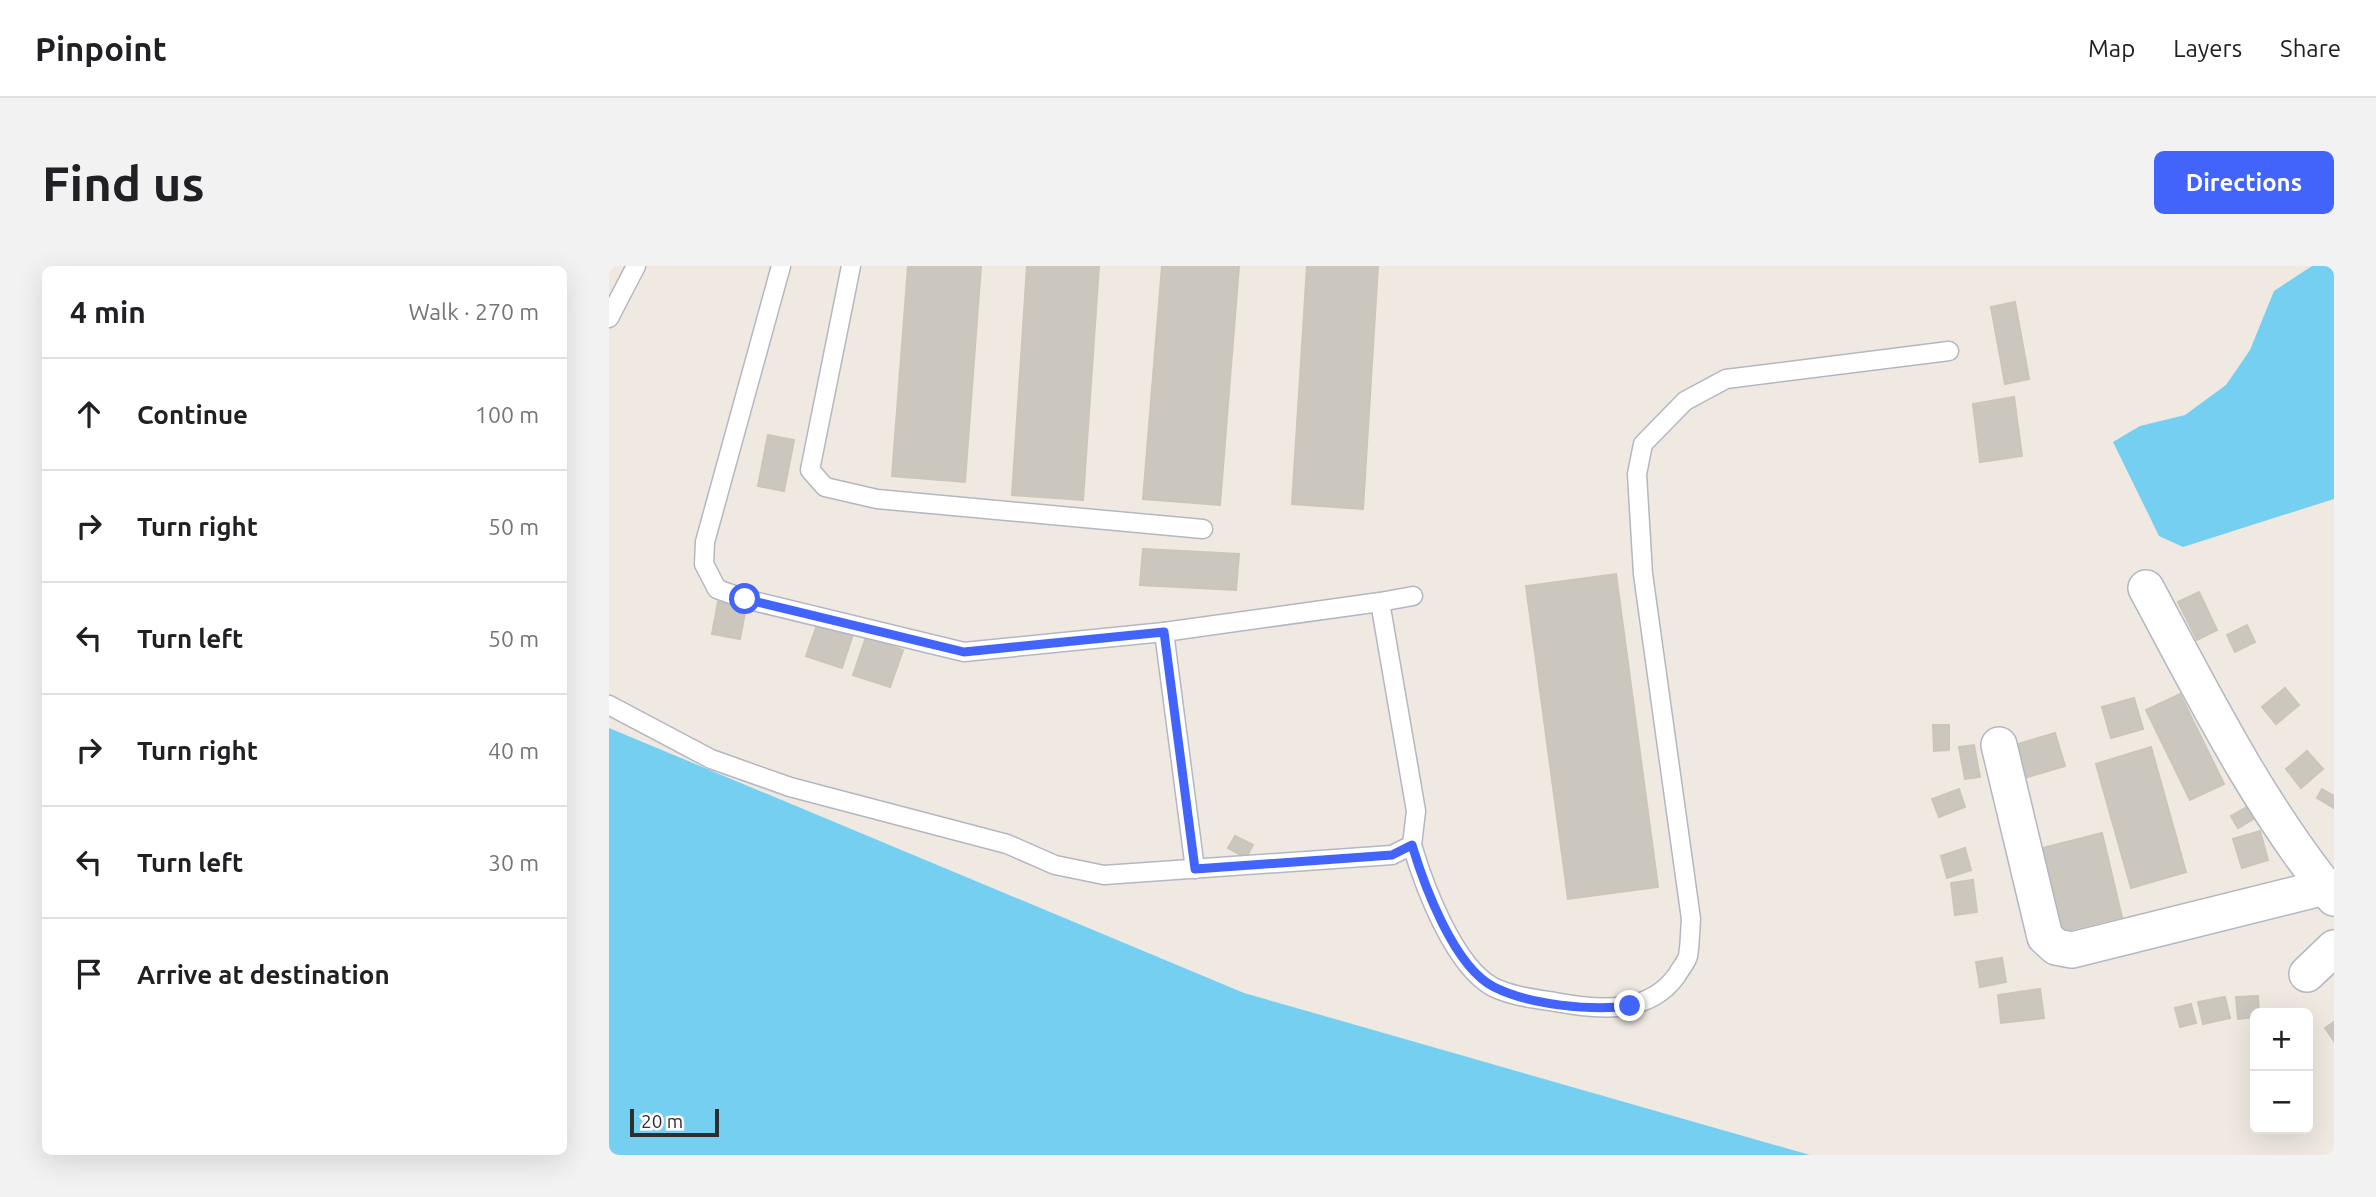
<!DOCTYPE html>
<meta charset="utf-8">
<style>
:root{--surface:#fff;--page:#f2f2f2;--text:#202124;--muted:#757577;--line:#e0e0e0;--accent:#4264fb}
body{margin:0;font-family:Ubuntu,sans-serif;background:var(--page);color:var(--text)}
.controls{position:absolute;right:21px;bottom:21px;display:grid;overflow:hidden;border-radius:10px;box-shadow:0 7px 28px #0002}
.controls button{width:63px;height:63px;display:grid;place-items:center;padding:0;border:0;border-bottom:2px solid var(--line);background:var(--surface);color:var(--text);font:35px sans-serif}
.scale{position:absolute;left:21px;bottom:18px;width:89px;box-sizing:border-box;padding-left:7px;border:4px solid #2e2e2e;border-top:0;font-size:19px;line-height:24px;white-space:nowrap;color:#2e2e2e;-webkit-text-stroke:5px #fff;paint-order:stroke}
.stop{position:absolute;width:21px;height:21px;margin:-16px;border:5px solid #4264fb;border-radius:50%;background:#fff}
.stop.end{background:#4264fb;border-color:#fff;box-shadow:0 2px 7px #0008}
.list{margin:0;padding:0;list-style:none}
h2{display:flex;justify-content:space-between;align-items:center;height:91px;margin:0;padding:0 28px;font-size:30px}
h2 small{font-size:23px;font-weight:400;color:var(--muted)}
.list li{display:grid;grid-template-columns:46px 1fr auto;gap:21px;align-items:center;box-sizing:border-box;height:112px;padding:0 28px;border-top:2px solid var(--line)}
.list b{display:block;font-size:26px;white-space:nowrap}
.list em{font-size:23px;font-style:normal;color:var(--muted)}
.icon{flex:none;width:38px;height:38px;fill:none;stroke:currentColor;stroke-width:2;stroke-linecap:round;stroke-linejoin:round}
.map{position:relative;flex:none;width:1725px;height:889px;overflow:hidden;border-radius:10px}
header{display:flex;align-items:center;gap:42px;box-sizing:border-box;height:98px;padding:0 35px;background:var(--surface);border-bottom:2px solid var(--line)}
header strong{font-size:33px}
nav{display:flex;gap:38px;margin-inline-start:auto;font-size:24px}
.intro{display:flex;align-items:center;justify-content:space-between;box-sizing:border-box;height:168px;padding:0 42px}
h1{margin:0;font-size:49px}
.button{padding:18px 32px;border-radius:10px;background:var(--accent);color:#fff;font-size:24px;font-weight:700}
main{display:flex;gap:42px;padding:0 42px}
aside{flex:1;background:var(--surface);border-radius:10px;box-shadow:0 7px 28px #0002}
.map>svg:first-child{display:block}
</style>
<header>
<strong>Pinpoint</strong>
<nav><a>Map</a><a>Layers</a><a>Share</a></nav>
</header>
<div class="intro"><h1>Find us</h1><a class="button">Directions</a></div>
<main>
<aside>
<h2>4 min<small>Walk · 270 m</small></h2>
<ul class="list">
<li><svg class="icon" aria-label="ahead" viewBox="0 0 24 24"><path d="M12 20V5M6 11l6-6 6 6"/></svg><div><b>Continue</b></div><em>100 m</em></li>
<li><svg class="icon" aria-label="right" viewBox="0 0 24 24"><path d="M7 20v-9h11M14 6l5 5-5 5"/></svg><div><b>Turn right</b></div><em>50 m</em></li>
<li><svg class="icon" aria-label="left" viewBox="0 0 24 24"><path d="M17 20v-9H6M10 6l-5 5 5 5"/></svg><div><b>Turn left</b></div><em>50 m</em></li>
<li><svg class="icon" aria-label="right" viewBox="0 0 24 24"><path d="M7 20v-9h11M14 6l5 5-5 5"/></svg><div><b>Turn right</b></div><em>40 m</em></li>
<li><svg class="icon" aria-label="left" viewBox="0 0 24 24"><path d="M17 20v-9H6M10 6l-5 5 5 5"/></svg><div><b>Turn left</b></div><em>30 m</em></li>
<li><svg class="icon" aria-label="arrive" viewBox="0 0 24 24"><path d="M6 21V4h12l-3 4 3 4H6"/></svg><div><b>Arrive at destination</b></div></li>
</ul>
</aside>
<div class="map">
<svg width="1725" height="889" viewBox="0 0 1725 889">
<rect width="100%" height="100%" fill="#efe9e1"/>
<!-- water -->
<g fill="#75cff0">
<path d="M1703,0h22v233l-151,48 -24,-11 -46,-94 27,-16 45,-11 41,-30 24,-35 24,-59z"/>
<path d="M0,462l635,265 566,162h-1201z"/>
</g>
<!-- building -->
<g fill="#cbc7bf" stroke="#cbc5ba" stroke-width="2">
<path d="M299,0h73l-16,216 -73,-6z"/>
<path d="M418,0h72l-16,234 -71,-5z"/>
<path d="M553,0h77l-19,239 -77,-6z"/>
<path d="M698,0h71l-15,243 -71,-5z"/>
<path d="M1406,36l14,77 -24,5 -14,-77z"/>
<path d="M1405,131l8,59 -42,6 -7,-58z"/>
<path d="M159,169l26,5 -10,51 -26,-5z"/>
<path d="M534,283l96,5 -3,36 -96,-5z"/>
<path d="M1007,308l42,313 -90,12 -42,-313z"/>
<path d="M1590,326l18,38 -20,10 -19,-38z"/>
<path d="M109,336l28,5 -6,32 -28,-5z"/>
<path d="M209,356l35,12 -11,34 -36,-12z"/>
<path d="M1638,359l8,17 -20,10 -8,-17z"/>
<path d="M257,371l37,13 -13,37 -37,-12z"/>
<path d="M1676,422l14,17 -23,19 -14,-17z"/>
<path d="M1571,428l44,90 -34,16 -44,-90z"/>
<path d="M1525,432l9,31 -32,9 -9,-31z"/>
<path d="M1324,459h16v25l-15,1z"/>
<path d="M1446,467l10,33 -47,14 -10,-33z"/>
<path d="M1365,479l6,32 -15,2 -6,-32z"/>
<path d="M1542,481l35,125 -55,16 -35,-124z"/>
<path d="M1698,485l16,18 -22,19 -15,-19z"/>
<path d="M1350,523l6,18 -26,10 -7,-18z"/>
<path d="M1713,523l12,7v12l-17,-10z"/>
<path d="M1638,541l6,12 -15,9 -7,-12z"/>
<path d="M1651,565l8,29 -26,8 -9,-29z"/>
<path d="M1493,567l20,84 -66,16 -21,-83z"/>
<path d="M626,570l18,9 -7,13 -18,-10z"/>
<path d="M1356,582l6,22 -24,8 -6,-22z"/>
<path d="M1364,614l4,32 -22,3 -4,-32z"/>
<path d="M1393,692l4,24 -26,5 -4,-25z"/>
<path d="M1431,723l4,29 -43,5 -3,-28z"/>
<path d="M1649,730l1,17h-4v4l-17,2 -2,-22z"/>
<path d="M1616,731l5,21 -27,6 -5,-22z"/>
<path d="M1582,738l5,19 -16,4 -5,-19z"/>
<path d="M1725,756v19l-9,-13z"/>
</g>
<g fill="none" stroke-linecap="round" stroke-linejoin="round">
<!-- service casing -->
<g stroke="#b4b7c1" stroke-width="21">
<g id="service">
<path d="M242,0l-41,204 15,17 52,12 326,30"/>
<path d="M0,52l27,-52"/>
<path d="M771,336l33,-6"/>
<path d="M555,366l31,237"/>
<path d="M0,439l102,54 79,28 217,57 48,21 49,10 288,-20 20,-10 4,-34 -36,-209 -216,30 -200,20 -219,-53 -28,-10 -13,-25 1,-22 76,-276"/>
<path d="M803,579c12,41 42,121 81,142 18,9 43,12 62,15 43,8 94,13 122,-27 3,-6 9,-12 11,-19 2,-11 2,-25 3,-37l-48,-345 -6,-100 6,-30 42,-43 41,-22 223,-28"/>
</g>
</g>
<!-- minor casing -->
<g stroke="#b4b7c1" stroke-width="38">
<g id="minor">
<path d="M1537,322c57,106 112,217 188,310"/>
<path d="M1390,479l46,192 11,10 16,3 253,-63"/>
<path d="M1698,708l27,-26"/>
</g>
</g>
<!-- service -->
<use href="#service" stroke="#fff" stroke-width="18"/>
<!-- minor -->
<use href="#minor" stroke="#fff" stroke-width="35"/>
</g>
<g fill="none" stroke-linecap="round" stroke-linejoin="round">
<!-- route -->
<path stroke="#4264fb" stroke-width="9" d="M136,333l219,53 200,-20 31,237 197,-14 20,-10c12,40 42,122 82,142 36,18 97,24 136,19"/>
</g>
</svg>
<div class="controls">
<button>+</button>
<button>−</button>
</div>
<div class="scale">20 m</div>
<div class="stop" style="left:136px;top:333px"></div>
<div class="stop end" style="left:1021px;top:740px"></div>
</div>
</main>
